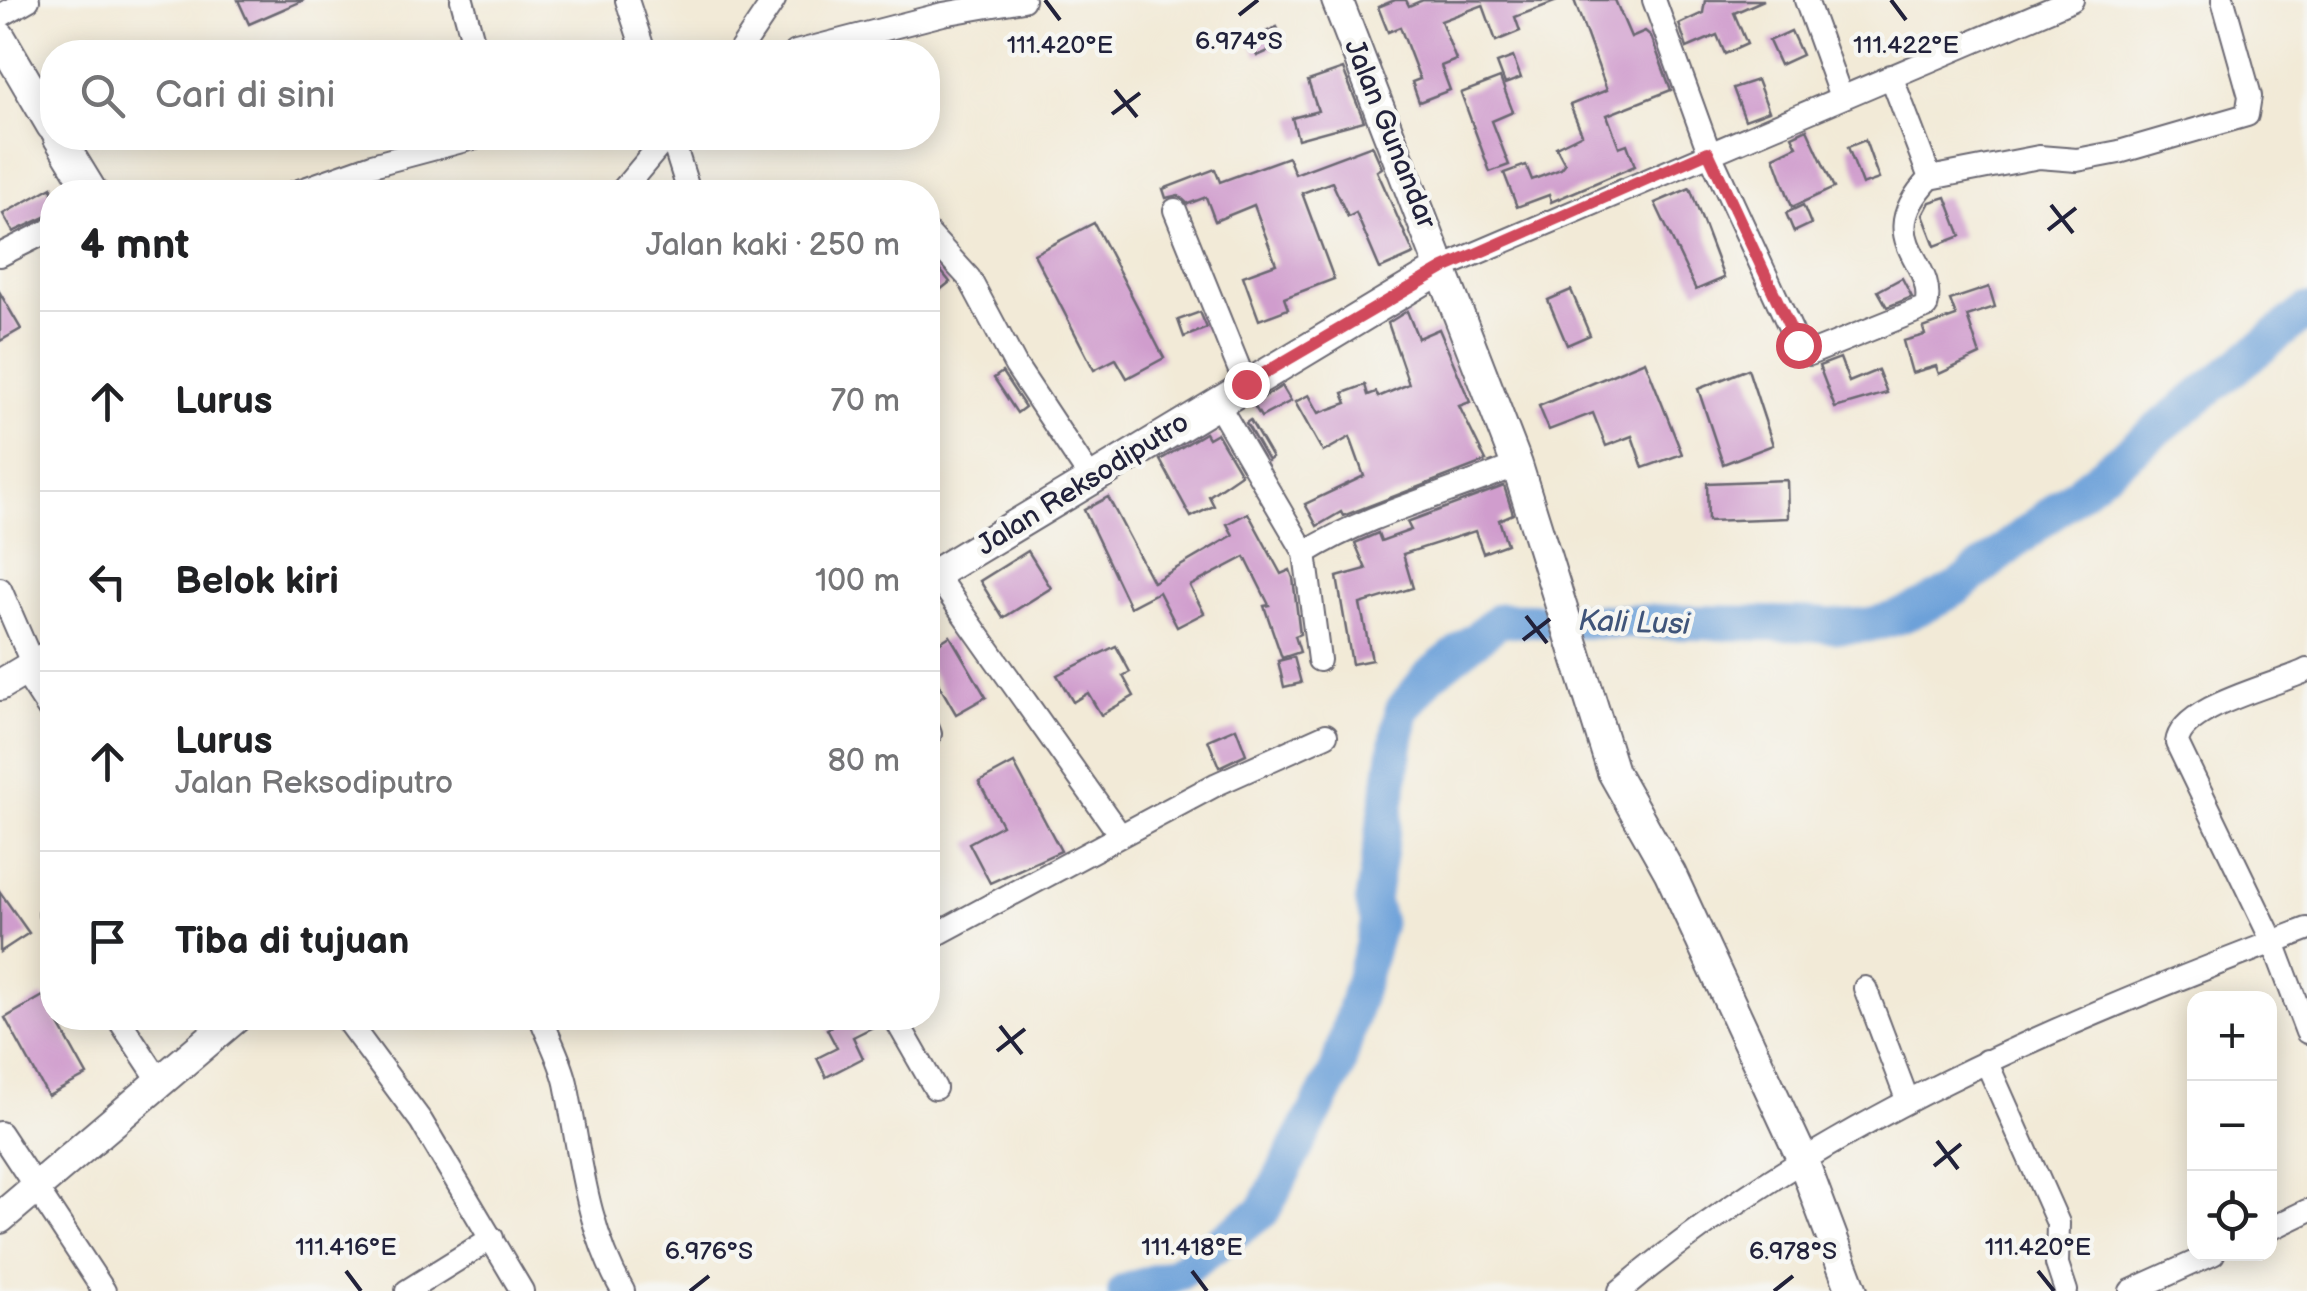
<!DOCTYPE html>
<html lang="id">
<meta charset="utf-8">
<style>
:root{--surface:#fff;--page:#f2f2f2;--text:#202124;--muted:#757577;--line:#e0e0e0}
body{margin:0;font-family:"Balsamiq Sans",sans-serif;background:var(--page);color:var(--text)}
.controls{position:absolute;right:30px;bottom:30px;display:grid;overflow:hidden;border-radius:20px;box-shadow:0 5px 25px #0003}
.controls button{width:90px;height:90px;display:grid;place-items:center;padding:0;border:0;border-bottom:2px solid var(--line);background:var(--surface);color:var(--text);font:50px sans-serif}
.stop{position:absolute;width:30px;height:30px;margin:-22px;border:8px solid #d1495b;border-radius:50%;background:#fff}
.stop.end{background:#d1495b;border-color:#fff;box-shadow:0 2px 10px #0008}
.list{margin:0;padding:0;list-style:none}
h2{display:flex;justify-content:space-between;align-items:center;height:130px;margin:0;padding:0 40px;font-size:42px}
h2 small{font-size:32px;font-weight:400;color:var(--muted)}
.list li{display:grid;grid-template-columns:65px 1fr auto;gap:30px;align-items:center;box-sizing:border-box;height:180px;padding:0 40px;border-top:2px solid var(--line)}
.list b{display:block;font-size:38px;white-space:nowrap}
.list p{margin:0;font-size:32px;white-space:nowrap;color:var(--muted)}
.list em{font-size:32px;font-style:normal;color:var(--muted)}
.icon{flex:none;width:55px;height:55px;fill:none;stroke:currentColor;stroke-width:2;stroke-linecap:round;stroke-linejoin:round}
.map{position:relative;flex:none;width:2307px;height:1291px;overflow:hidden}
.search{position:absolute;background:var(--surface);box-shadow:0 5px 25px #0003;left:40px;top:40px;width:900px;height:110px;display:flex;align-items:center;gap:25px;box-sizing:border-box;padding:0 35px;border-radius:40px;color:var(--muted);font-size:38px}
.panel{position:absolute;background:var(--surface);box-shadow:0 5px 25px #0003;left:40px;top:180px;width:900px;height:850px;border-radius:40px}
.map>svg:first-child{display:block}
</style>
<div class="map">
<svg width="2307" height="1291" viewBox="0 0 2307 1291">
<rect width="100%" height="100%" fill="#f6f6f2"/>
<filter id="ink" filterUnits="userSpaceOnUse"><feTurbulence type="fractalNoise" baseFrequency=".01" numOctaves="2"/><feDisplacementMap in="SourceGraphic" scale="20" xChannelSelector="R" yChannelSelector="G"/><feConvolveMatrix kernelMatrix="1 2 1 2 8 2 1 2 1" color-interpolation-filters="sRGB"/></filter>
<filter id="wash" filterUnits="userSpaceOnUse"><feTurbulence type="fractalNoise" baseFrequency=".0048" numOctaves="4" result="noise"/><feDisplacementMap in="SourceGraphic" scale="40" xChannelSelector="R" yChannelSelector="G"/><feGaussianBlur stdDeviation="2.25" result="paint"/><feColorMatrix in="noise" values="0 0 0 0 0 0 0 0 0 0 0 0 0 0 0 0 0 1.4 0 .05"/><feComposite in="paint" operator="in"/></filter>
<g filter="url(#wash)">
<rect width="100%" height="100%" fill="#f2ead7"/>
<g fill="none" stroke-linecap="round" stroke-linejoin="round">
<!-- river -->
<path stroke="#6da1d9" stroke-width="35" d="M1125,1291l51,-17 87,-63 74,-141 41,-147 -6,-23 30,-190 28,-35 70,-55 312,4c63,8 90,-5 145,-36l350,-277"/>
</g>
<g id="blocks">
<!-- building -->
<g fill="#d09dcd">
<path d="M238,0h66l-55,24z"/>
<path d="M1395,0h11l3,6 14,-6 134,1 -42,16 5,14 -24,10 -13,-36 -42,16 15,39 -15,6 9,24 -31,12 -7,-20 8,-3 -20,-52 -12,5 -10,-25z"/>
<path d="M1574,0h41l16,37 14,-6 6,5 20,54 -64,25 12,32 8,-3 8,22 -84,36 -2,-7 -32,12 -13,-34 22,-8 6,15 29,-11 4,-5 -9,-17 26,-13 -12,-29 37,-15z"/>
<path d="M1705,0h59l-30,13 13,31 -22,10 -8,-19 -30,13 -8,-24 24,-11z"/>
<path d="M1277,27l8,17 -28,12 -7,-17z"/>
<path d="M1791,31l11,24 -22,10 -11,-24z"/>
<path d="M1513,57l8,21 -16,6 -8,-21z"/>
<path d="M1343,69l21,52 -66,18 -6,-21 26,-7 -10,-30z"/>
<path d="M1500,78l13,34 -21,9 17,44 -19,7 -29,-79z"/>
<path d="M1757,80l12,31 -24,9 -12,-32z"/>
<path d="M1807,129l27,59 -42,19 -18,-50 23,-11 -5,-10z"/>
<path d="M1865,140l14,39 -17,6 -14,-38z"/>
<path d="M1372,145l10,23 -5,3 37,83 -34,15 -24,-56 -8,4 -16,-35 -30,11 32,86 -50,19 4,11 -29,11 -16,-44 33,-12 -22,-59 -39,16 -9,-24 -18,7 -10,-9 -12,3 -3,-9 52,-20 5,13 68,-25 7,17z"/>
<path d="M52,187v27l-39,18 -10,-18z"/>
<path d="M1690,188l34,90 -28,12 -41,-87z"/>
<path d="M1946,197l15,39 -26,10 -12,-31 7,-13z"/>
<path d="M1803,205l8,19 -17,8 -8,-19z"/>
<path d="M1094,223l70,135 -37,20 -11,-19 -22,11 -60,-116z"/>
<path d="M928,255l22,27 -15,12 -7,-9z"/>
<path d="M1902,278l10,19 -25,10 -9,-16z"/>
<path d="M1989,287l6,20 -28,9 13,39 -41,19 -3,-8 -24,7 -9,-32 22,-6 -2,-7 33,-12 -6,-16z"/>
<path d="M1571,290l19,45 -23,10 -19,-45z"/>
<path d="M0,293l21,36 -21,12z"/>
<path d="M1407,311l11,27 21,-9 31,73 -11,4 27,55 -143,55 -2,-4 -24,14 -12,-22 59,-28 -14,-39 -27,15 -28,-50 14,-7 10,18 28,-10 -4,-10 22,-8 3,10 8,-3 2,5 31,-13 -21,-61z"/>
<path d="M1200,312l7,16 -23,9 -6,-17z"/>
<path d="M1840,358l9,24 29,-12 9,23 -52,15 -16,-42z"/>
<path d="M1645,361l37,93 -39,14 -11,-32 -26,10 -13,-33 -44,17 -10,-24z"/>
<path d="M1748,369l25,76 -50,19 -25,-75z"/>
<path d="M1002,372l23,35 -8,6 -23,-35z"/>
<path d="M1282,386l9,15 -30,16 -8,-13z"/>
<path d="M1250,420l22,38 -4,3 -22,-38z"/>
<path d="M1205,433l3,5 9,-5 24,41 -32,22 5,10 -23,11 -31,-57z"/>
<path d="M1787,480l1,38 -80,3 -1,-38z"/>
<path d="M1504,486l9,28 -14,6 8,24 -24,9 -8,-22 -72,23 10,34 -53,16 12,56 -20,4 -15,-87 29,-8 -11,-26 23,-10 3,8 30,-11 -4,-8z"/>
<path d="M1108,497l45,85 80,-47 -6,-11 21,-11 33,61 9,-4 3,8 7,56 -5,2 5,16 -18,6 -18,-52 5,-1 -24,-48 -55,29 14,27 -27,14 -18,-35 -29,15 -46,-97z"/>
<path d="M1028,551l23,37 -48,30 -23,-37z"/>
<path d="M950,636l36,61 -30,17 -28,-48v-16z"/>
<path d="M1116,646l14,26 -7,4 11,20 -33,19 -13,-22 -15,9 -16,-27z"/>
<path d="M1294,657l7,26 -17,4 -6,-26z"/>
<path d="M1236,728l10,26 -27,13 -11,-27z"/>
<path d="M1014,763l47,88 -71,32 -21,-40 33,-18 -23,-43z"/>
<path d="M0,892l29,41 -29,19z"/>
<path d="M43,996l44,79 -39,21 -43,-78z"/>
<path d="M849,1018h31l1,5 -28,14 10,21 -37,19 -9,-19 20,-10 -10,-19z"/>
</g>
</g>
</g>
<g filter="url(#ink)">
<use href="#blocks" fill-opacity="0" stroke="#6b6872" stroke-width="2.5"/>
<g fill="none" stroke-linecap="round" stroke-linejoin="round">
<!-- street casing -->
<g stroke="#6b6872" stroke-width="26">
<g id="street">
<path d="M462,0l14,52"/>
<path d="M627,0l17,52"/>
<path d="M1654,0l55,152 89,193 11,9 117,-47c12,-48 -57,-65 4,-129l109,-21 38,3 42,-8 128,-37 3,-19 -27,-96"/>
<path d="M1806,0l35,97"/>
<path d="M0,16l28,-16"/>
<path d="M739,52l35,-52"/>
<path d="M796,52l147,-38 80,-14"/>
<path d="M1891,76l39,102"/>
<path d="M672,138l17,54"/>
<path d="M296,192l76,-27 101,-27"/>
<path d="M621,192l45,-54"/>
<path d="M1175,210l70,173"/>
<path d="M928,233l41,45 47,88 75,113"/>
<path d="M0,255l52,-26"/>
<path d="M1444,267l628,-267"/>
<path d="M1217,403l88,150 14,107"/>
<path d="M1305,553c66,-41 141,-58 212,-88"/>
<path d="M935,574l185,261"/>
<path d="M0,589l33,76"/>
<path d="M2307,670c-31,16 -126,36 -130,73l96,199 34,90"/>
<path d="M24,671l28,43"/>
<path d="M928,729l2,5"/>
<path d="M50,914l2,3"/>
<path d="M928,939l289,-155 109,-49"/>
<path d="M1865,988l42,111"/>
<path d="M118,1018l43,65"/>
<path d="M345,1018l76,103 101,170"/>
<path d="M541,1018c8,21 20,43 25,65 14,70 20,145 57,208"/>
<path d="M895,1018l40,70"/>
<path d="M1986,1061l72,162 -1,41 9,27"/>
<path d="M0,1133l104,158"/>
<path d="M2270,1229l37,-18"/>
<path d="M407,1291l85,-53"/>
<path d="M1620,1291c201,-170 443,-269 687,-362"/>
<path d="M2131,1291l82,-37"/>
</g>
</g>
<!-- secondary casing -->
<g stroke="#6b6872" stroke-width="34">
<g id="secondary">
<path d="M1337,0l180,465 96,307 57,101 132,285 50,133"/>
<path d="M0,37l52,89"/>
<path d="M59,138l33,54"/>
<path d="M928,578l516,-311"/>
<path d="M0,685l52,-31"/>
<path d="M0,1218l235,-200"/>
</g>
</g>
<!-- street -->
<use href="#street" stroke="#fff" stroke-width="22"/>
<!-- secondary -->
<use href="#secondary" stroke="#fff" stroke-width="30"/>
</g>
</g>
<g fill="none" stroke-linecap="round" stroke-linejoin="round" filter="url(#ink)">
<!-- route -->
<path stroke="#d1495b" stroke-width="12" d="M1246,384l198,-116 264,-116 90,193"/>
</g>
<!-- ticks -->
<path fill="none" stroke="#22223b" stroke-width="4" d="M1045,0l15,20M1891,0l15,20M1239,15l19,-15M1115,90l22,27M1112,114l28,-21M2051,205l22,28M2048,230l28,-22M1526,616l21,27M1523,640l27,-21M1000,1026l22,28M997,1051l28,-22M1937,1141l21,28M1934,1166l27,-22M346,1271l15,20M1192,1271l15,20M2038,1271l16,20M690,1291l19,-15M1774,1291l19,-15"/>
<g text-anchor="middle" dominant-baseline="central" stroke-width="9" stroke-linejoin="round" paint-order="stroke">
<!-- street labels -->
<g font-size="28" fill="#22223b" stroke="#f6f6f2">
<text transform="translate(1390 134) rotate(68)">Jalan Gunandar</text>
<text transform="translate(1083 484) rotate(-32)">Jalan Reksodiputro</text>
</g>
<!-- water labels -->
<g font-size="30" font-style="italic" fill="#40557a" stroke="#f6f6f2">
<text transform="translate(1634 623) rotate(2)">Kali Lusi</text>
</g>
</g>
<g font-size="25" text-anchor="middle" fill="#22223b" stroke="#f6f6f2" stroke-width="9" stroke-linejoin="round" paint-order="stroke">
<text x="1239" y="49">6.974°S</text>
<text x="1060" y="53">111.420°E</text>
<text x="1906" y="53">111.422°E</text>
<text x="346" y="1255">111.416°E</text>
<text x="1192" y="1255">111.418°E</text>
<text x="2038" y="1255">111.420°E</text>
<text x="709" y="1259">6.976°S</text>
<text x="1793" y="1259">6.978°S</text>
</g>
</svg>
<div class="controls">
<button>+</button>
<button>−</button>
<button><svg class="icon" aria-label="locate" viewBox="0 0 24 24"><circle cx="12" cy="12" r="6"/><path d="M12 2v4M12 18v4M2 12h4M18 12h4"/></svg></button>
</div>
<div class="stop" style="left:1798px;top:345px"></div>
<div class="stop end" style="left:1246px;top:384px"></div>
<div class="search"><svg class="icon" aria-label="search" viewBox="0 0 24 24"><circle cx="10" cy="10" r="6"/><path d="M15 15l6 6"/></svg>Cari di sini</div>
<section class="panel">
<h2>4 mnt<small>Jalan kaki · 250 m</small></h2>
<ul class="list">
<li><svg class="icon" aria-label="ahead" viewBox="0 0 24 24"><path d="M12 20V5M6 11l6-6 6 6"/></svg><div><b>Lurus</b></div><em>70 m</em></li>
<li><svg class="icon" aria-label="left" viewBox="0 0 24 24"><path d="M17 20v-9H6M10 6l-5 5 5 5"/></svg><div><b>Belok kiri</b></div><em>100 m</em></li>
<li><svg class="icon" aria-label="ahead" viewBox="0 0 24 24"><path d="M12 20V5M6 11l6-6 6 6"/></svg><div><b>Lurus</b><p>Jalan Reksodiputro</p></div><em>80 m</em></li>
<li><svg class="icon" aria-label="arrive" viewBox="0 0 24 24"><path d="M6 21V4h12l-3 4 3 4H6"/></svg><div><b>Tiba di tujuan</b></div></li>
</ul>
</section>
</div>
